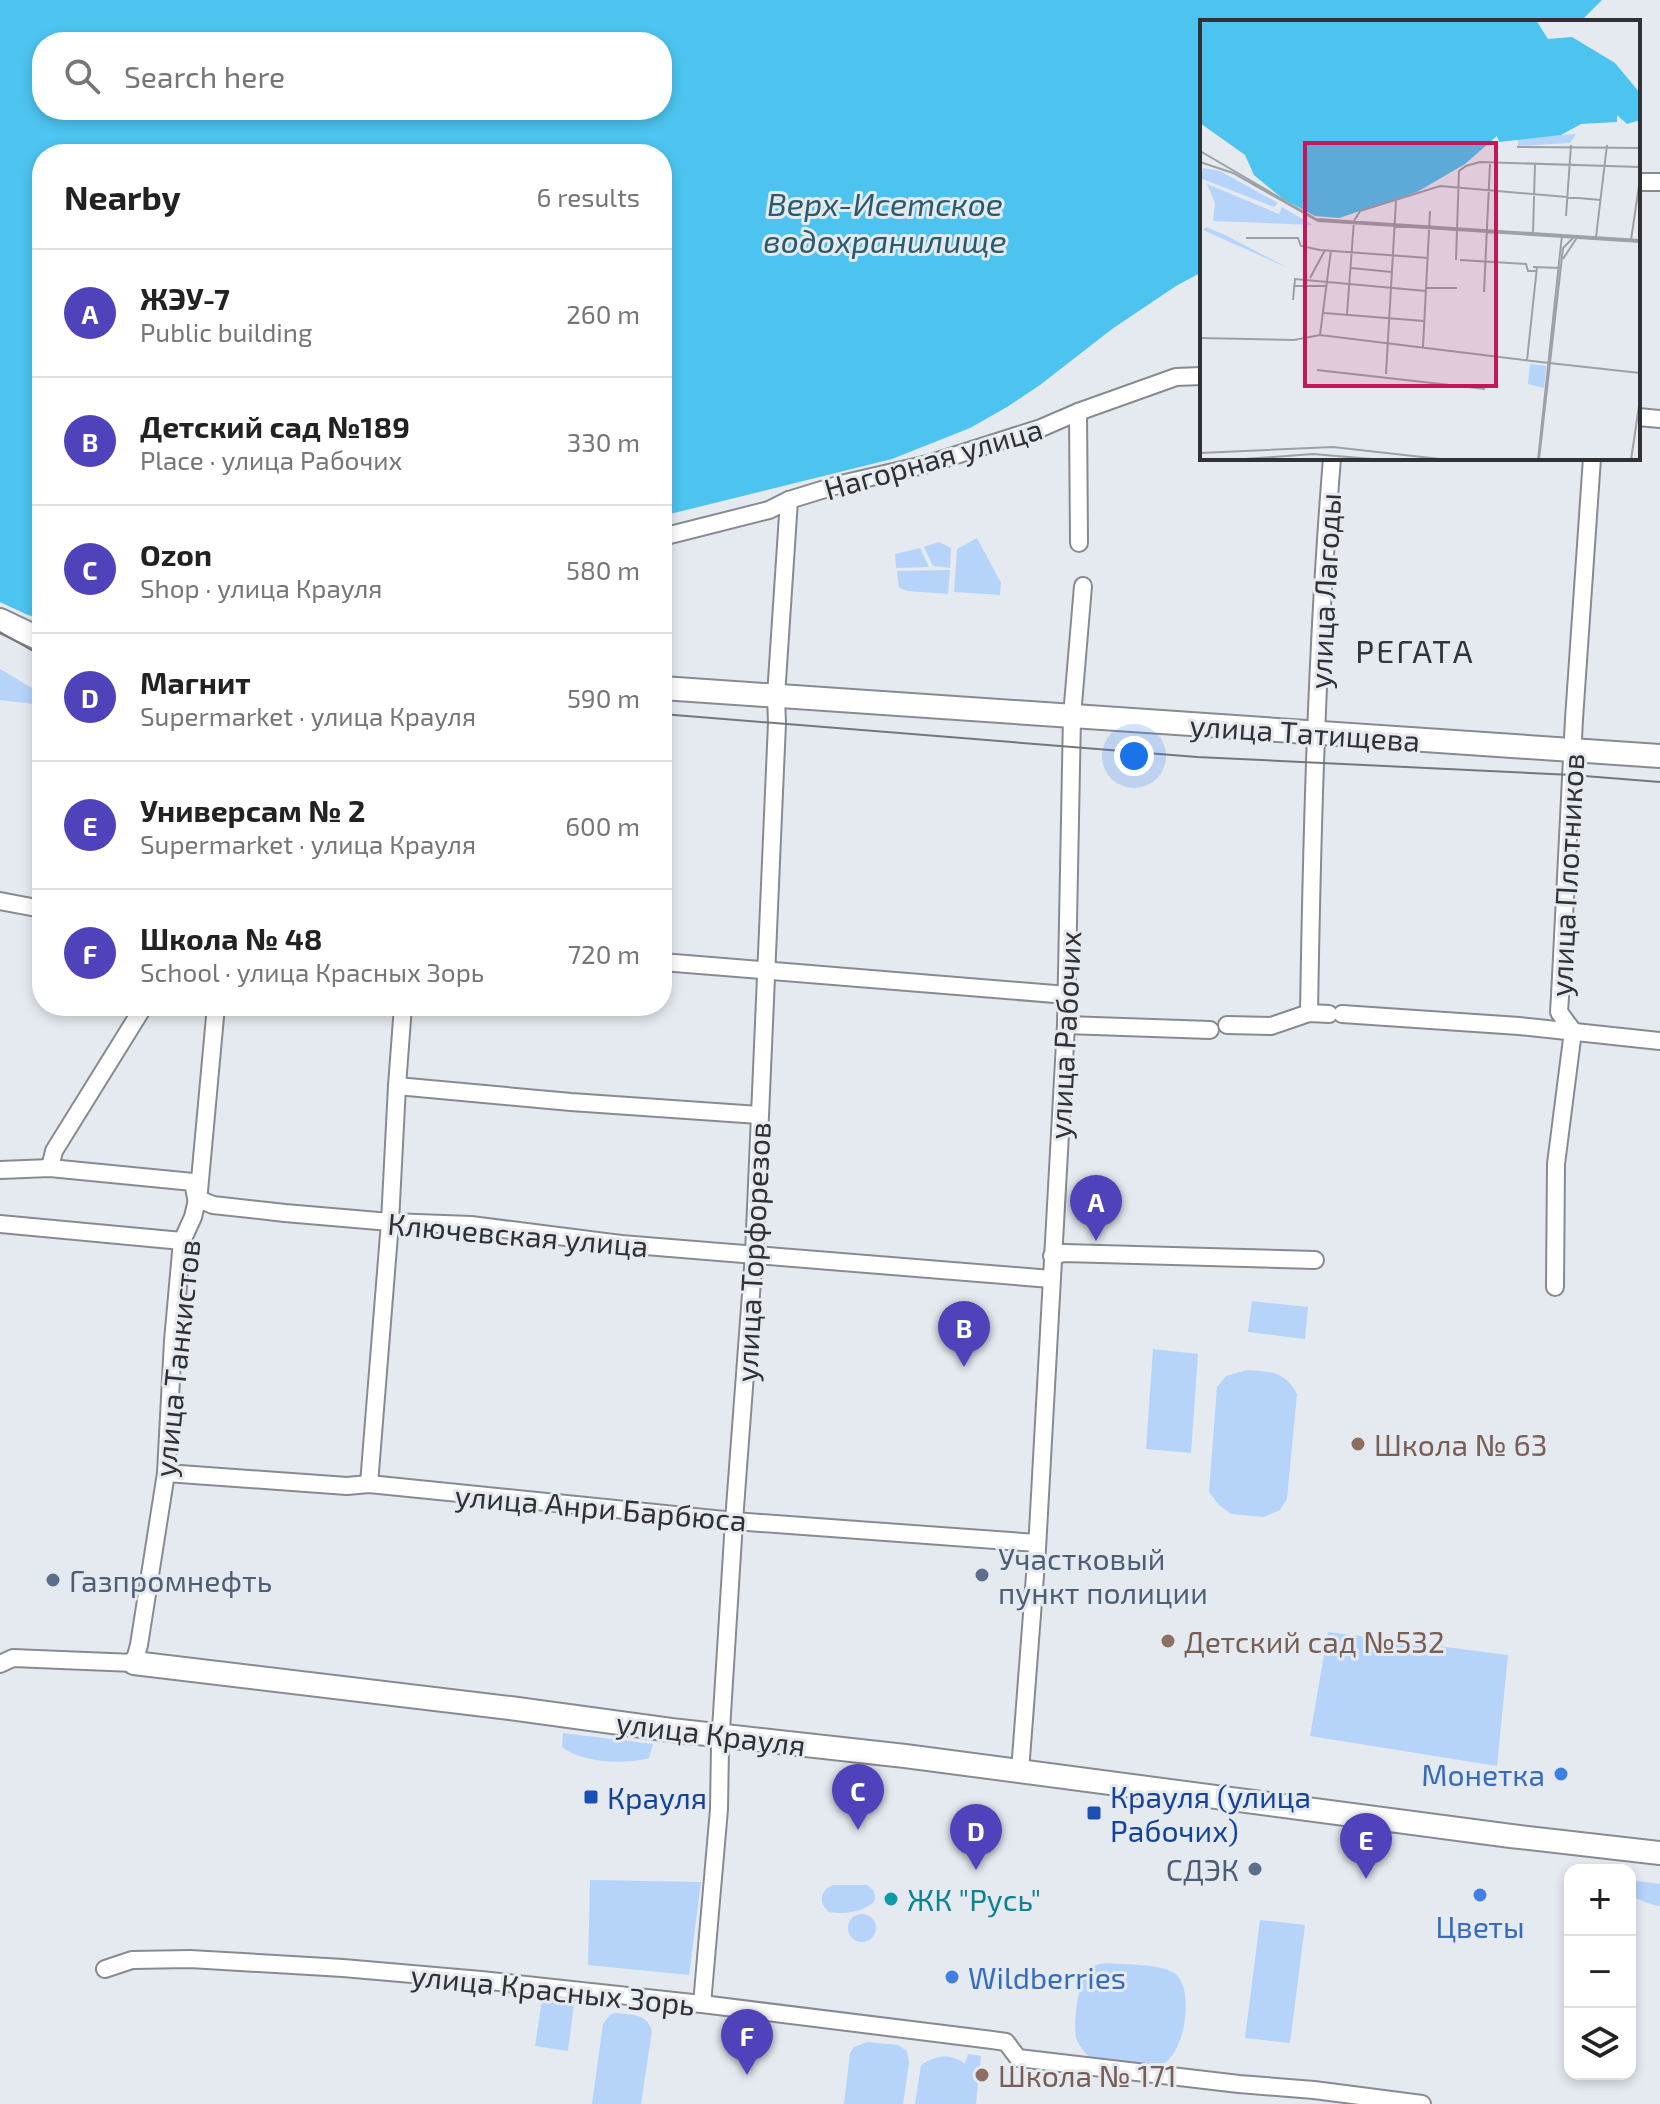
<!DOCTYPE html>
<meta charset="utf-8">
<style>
:root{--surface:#fff;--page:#f2f2f2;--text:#222;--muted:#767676;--line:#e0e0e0;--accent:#5042ba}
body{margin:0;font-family:"Exo 2",sans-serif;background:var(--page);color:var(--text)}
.controls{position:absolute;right:24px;bottom:24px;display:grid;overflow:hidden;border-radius:16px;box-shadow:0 4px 12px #0003}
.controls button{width:72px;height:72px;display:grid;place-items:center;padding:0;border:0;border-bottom:2px solid var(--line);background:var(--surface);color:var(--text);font:40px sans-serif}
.you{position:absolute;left:1134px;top:756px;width:28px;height:28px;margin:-20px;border:6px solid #fff;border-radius:50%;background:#1a73e8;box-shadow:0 0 0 12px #1a73e833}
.badge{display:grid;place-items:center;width:52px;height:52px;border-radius:50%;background:var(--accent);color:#fff;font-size:26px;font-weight:700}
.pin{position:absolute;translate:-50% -66px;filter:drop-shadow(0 2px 4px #0008)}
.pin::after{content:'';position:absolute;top:42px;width:28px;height:24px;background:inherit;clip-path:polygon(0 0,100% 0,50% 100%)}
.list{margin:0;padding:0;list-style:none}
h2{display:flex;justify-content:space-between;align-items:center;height:104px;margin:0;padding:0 32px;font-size:34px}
h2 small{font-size:26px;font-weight:400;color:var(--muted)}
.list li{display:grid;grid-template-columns:52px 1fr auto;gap:24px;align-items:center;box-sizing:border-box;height:128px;padding:0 32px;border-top:2px solid var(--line)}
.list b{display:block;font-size:30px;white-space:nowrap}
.list p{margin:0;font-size:26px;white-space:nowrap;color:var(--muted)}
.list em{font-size:26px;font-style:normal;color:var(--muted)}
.icon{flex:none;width:44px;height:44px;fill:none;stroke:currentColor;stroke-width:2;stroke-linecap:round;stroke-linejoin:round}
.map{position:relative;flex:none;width:1660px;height:2104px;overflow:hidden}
.search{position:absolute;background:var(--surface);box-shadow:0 4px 12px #0003;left:32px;top:32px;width:640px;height:88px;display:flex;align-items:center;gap:20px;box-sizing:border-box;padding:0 28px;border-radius:32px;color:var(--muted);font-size:30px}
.panel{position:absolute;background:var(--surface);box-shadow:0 4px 12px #0003;left:32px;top:144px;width:640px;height:872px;border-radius:32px}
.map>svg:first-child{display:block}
</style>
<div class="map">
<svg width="1660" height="2104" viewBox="0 0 1660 2104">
<rect width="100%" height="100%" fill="#e5eaf0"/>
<!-- green -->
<g fill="#b6d3fa">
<path d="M977,538l24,45 -1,12 -46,-3 3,-43z"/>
<path d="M939,542l12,6 -1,20 -17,-2 -9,-19z"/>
<path d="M920,548l9,19 -33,1 -1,-14z"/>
<path d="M950,570l-2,24 -40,-3 -9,-3 -2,-17z"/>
<path d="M0,669l42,25v11l-42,-5z"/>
<path d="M1252,1301l56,6 -3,32 -57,-7z"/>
<path d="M1153,1349l45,5 -7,99 -45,-4z"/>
<path d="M1247,1370c24,2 38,1 50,24l-10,105 -7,11 -16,7 -33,-3 -12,-9 -10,-13 8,-105 9,-11z"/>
<path d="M1328,1632l180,23 -11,111 -187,-30z"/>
<path d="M563,1733l90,11 -4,14c-24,7 -67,5 -87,-11z"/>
<path d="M590,1880l111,2 -12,93 -101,-10z"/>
<path d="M1630,1880l30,4v22c-11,-1 -19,-7 -30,-9z"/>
<path d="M833,1885h34l7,6 1,9c-9,12 -32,15 -46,12 -11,-9 -9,-22 4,-27z"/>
<circle cx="862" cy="1928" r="14"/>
<path d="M1260,1920l45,5 -15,118 -45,-5z"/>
<path d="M1106,1963c18,2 52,0 68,10 22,14 11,85 -14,92 -9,3 -56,-5 -69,-6 -6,-6 -12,-13 -15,-21 -3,-15 2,-57 13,-68 5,-5 10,-6 17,-7z"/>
<path d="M542,2000l32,4 -6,47 -33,-5z"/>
<path d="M615,2013c16,2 32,0 37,18l-11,73h-49l11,-80 7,-9z"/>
<path d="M867,2042l31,3 9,6 2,12 -6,41h-59l6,-51 4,-6z"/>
<path d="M968,2054l13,2 -5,48h-61l6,-39c16,-10 29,-12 44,-1z"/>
</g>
<!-- water -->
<path fill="#4cc4ef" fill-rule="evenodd" d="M0,0h1602l-22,22h-378v250l-26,14 -64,43 -72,56 -33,22 -37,21 -78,31 -230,57v-362h-620v465l-14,-4 -28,-13zM42,42h620v68h-620z"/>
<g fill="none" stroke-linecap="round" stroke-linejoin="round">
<!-- street casing -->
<g stroke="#878b91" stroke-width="20">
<g id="street">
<path d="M1638,182h22"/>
<path d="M1078,412l1,131"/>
<path d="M1638,417l22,2"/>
<path d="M662,537l107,-27 20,-10 52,-16 87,-20 113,-36 37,-16 98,-35 26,-1"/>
<path d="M0,901l42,8"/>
<path d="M662,962l405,33"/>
<path d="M1309,1013c3,-185 8,-370 23,-555"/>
<path d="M1342,1014l177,12 141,15"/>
<path d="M1066,1025l144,5"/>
<path d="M1227,1025l44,1 38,-13 20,1"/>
<path d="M397,1086l174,16 188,13"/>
<path d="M50,1168l4,-17 90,-145"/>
<path d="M0,1170l50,-2 143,14 3,16 17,7 72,8 105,9 81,3 150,19 430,35"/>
<path d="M0,1224l182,17"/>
<path d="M1052,1256l12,-3 251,7"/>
<path d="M1555,1287l1,-123 17,-133 -14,-19 1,-16 14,-277 18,-261"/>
<path d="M166,1473l181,13 22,-2 365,37 303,22"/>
<path d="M369,1484l21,-262 7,-136 6,-80"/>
<path d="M0,1664l13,-6 121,5 5,-18 27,-172 7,-132 9,-100 11,-24 6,-26 17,-185"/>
<path d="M1020,1771l17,-222 29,-524 6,-309 11,-130"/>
<path d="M105,1969l27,-9 58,-1 153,9 138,12 221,24 290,36 14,2 12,16 221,26 75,6 108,14"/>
<path d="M702,2004l17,-195 1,-63 14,-225 20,-267 23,-531 -1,-27 13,-196"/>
</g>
</g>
<!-- secondary casing -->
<g stroke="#878b91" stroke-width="26">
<g id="secondary">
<path d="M0,620l42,20"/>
<path d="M662,688l998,68"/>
<path d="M134,1663l376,45 161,22 234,26 606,80 149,17"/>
</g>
</g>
<!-- street -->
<use href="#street" stroke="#fff" stroke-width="16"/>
<!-- secondary -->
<use href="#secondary" stroke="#fff" stroke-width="22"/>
<!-- tram -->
<g stroke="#73767a" stroke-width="2">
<path d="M0,632l42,24"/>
<path d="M662,714l535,43 375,18 88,7"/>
</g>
</g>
<!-- markers -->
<g fill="#8d6e63" stroke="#e5eaf0" stroke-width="3">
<circle cx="1358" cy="1444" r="8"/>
<circle cx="1168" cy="1641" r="8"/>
<circle cx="982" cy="2075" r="8"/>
</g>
<g fill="#5c6f8a" stroke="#e5eaf0" stroke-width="3">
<circle cx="982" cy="1575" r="8"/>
<circle cx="53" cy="1580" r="8"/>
<circle cx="1255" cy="1869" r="8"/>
</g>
<g fill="#3f7fe0" stroke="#e5eaf0" stroke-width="3">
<circle cx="1561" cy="1774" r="8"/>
<circle cx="1480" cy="1895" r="8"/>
<circle cx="952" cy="1977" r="8"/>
</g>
<g fill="#1a4fb4" stroke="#e5eaf0" stroke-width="3">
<rect x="583" y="1789" width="16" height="16" rx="4"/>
<rect x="1086" y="1805" width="16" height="16" rx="4"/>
</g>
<circle fill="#0f9aa8" stroke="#e5eaf0" stroke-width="3" cx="891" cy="1899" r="8"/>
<g text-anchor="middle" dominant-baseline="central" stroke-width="6" stroke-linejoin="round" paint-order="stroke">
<!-- street labels -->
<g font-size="30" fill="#303134" stroke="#e5eaf0">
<text transform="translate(933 458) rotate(-16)">Нагорная улица</text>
<text transform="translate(1324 591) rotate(-87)">улица Лагоды</text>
<text transform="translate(1305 732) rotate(4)">улица Татищева</text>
<text transform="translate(1566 875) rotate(-87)">улица Плотников</text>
<text transform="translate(1064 1035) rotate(-87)">улица Рабочих</text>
<text transform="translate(518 1234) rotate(5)">Ключевская улица</text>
<text transform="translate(752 1252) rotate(-87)">улица Торфорезов</text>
<text transform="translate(176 1358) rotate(-84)">улица Танкистов</text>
<text transform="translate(601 1507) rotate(5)">улица Анри Барбюса</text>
<text transform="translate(711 1733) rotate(7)">улица Крауля</text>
<text transform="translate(553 1989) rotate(6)">улица Красных Зорь</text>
</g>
<!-- education labels -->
<g font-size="30" fill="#785e54" stroke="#e5eaf0" text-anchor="start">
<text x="1374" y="1444">Школа № 63</text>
<text x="1184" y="1641">Детский сад №532</text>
<text x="998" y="2075">Школа № 171</text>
</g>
<!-- service labels -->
<g font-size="30" fill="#4e5e75" stroke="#e5eaf0" text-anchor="start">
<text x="998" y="1558">Участковый<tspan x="998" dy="34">пункт полиции</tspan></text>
<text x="69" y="1580">Газпромнефть</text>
<text x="1239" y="1869" text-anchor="end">СДЭК</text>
</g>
<!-- shop labels -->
<g font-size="30" fill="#366cbe" stroke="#e5eaf0" text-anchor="end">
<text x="1545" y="1774">Монетка</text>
<text x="1480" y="1926" text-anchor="middle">Цветы</text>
<text x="968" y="1977" text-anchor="start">Wildberries</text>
</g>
<!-- transit labels -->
<g font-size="30" fill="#164399" stroke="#e5eaf0" text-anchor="start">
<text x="1110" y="1796">Крауля (улица<tspan x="1110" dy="34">Рабочих)</tspan></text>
<text x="607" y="1797">Крауля</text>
</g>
<!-- culture labels -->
<g font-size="30" fill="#0d838f" stroke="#e5eaf0" text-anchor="start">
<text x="907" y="1899">ЖК "Русь"</text>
</g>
<!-- water labels -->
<g font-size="32" font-style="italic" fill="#2a5b6d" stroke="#e5eaf0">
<text x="885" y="203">Верх-Исетское<tspan x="885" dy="37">водохранилище</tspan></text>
</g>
<!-- neighbourhood labels -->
<g font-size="32" letter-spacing="2" fill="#313539" stroke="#e5eaf0">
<text x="1415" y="650">РЕГАТА</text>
</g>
</g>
<!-- overview -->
<g transform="translate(1200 20)">
<rect width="440" height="440" fill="#e5eaf0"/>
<path d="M376,114l-6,9 -52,3v-8zM3,148l17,3 58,32 -4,4 -74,-29zM7,164l72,30 3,-7 31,18 -100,-4 2,-18zM6,207l21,9 61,32 -85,-38zM330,344l16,2 -2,22 -16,-4z" fill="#b6d3fa"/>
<path d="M0,0h336l12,19 24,-2 43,26 25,30v27l-13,4 -10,-9v7l-36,2 -20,11 -62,7 -2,-6 -32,28 -48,28 -78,26 -24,-2 -32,-17 -29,-24 -9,-20 -45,-32z" fill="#4cc4ef"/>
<path fill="none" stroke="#9da0a5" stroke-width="2" d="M317,127l123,1M0,131l116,68 246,16 -24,225M0,142l33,11 85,48 322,21M366,196l5,-71M154,201l6,-10 80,-25 161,14M333,213l2,-70M362,215l78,5M396,217l11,-92M46,218h52l3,8 19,4 108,8M431,220l9,-61M363,239l15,-23M256,240l3,-89 7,-5 14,-4 160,5M260,240l66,4 2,7h9M333,247l28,1M151,248l41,4M110,258l15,-28M93,266h33M226,268h31M284,272l6,-128M93,280l2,-21 131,12M124,293l100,8M147,294l7,-93M120,315l11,-85M0,318l94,2 26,-5 229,28M223,327l7,-136M327,340l10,-93M349,343l91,10M117,350l168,19M186,354l10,-173M0,433l133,-6 116,13M31,440l82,-6 71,6M339,440l24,-212 10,-10M431,440l9,-61"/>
<path fill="#c2185b" fill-opacity="0.15" stroke="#c2185b" stroke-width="4" d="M105,123h191v243h-191z"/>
<rect width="440" height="440" fill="none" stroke="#303134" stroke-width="4"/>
</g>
</svg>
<div class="controls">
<button>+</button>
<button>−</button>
<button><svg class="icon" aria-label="layers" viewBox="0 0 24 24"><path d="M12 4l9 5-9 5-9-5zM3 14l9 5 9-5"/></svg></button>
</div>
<div class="you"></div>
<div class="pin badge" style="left:1096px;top:1241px">A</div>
<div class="pin badge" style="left:964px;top:1367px">B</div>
<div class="pin badge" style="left:858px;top:1830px">C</div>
<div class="pin badge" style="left:976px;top:1870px">D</div>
<div class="pin badge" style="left:1366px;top:1879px">E</div>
<div class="pin badge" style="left:747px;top:2075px">F</div>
<div class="search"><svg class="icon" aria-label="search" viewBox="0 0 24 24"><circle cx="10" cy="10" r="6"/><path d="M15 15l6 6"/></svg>Search here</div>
<section class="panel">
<h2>Nearby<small>6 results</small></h2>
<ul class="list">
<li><span class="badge">A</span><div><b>ЖЭУ-7</b><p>Public building</p></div><em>260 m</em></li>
<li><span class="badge">B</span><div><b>Детский сад №189</b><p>Place · улица Рабочих</p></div><em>330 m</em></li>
<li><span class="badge">C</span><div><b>Ozon</b><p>Shop · улица Крауля</p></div><em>580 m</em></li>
<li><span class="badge">D</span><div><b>Магнит</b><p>Supermarket · улица Крауля</p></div><em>590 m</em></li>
<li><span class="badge">E</span><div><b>Универсам № 2</b><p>Supermarket · улица Крауля</p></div><em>600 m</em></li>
<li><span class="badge">F</span><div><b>Школа № 48</b><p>School · улица Красных Зорь</p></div><em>720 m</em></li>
</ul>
</section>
</div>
